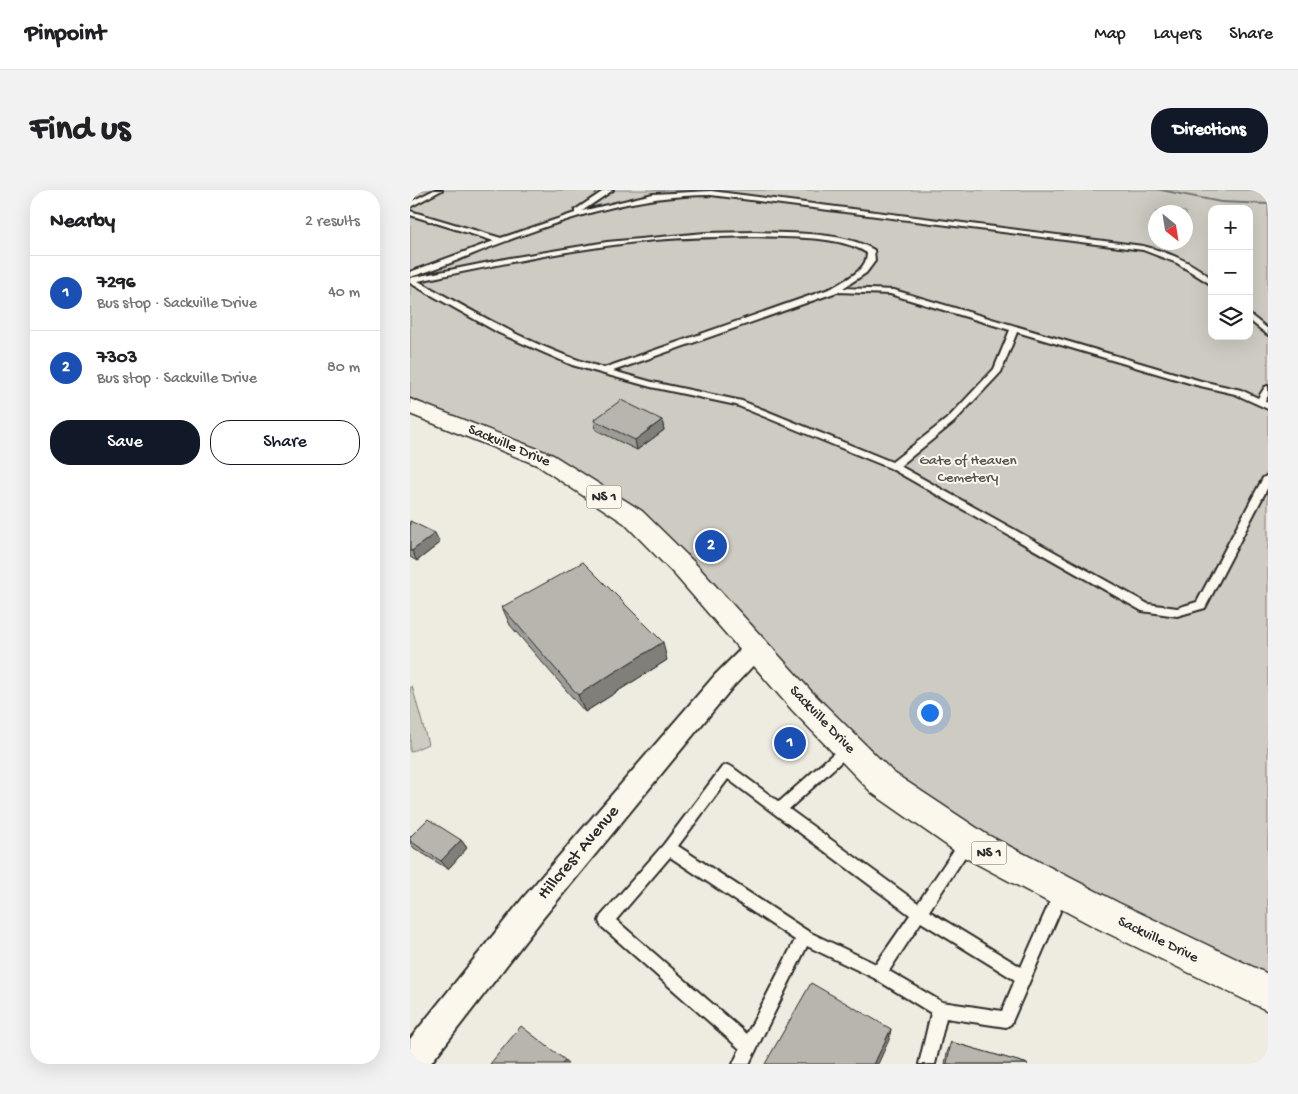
<!DOCTYPE html>
<meta charset="utf-8">
<style>
:root{--surface:#fff;--page:#f2f2f2;--text:#202124;--muted:#757577;--line:#e0e0e0;--accent:#111827}
body{margin:0;font-family:"Gochi Hand",sans-serif;background:var(--page);color:var(--text)}
.controls{position:absolute;right:15px;top:15px;display:grid;overflow:hidden;border-radius:10px;box-shadow:0 5px 20px #0002}
.controls button{width:45px;height:45px;display:grid;place-items:center;padding:0;border:0;border-bottom:1px solid var(--line);background:var(--surface);color:var(--text);font:25px sans-serif}
.compass{position:absolute;left:738px;top:15px;width:45px;height:45px;border-radius:50%;background:var(--surface);box-shadow:0 5px 20px #0002;rotate:150deg}
.you{position:absolute;left:519px;top:522px;width:18px;height:18px;margin:-12px;border:4px solid #fff;border-radius:50%;background:#1a73e8;box-shadow:0 0 0 8px #1a73e833}
.badge{display:grid;place-items:center;width:32px;height:32px;border-radius:50%;background:var(--accent);color:#fff;font-size:16px;font-weight:700}
.pin{position:absolute;translate:-50% -50%;border:2px solid #fff;box-shadow:0 1px 5px #0006}
.list{margin:0;padding:0;list-style:none}
h2{display:flex;justify-content:space-between;align-items:center;height:65px;margin:0;padding:0 20px;font-size:21px}
h2 small{font-size:16px;font-weight:400;color:var(--muted)}
.list li{display:grid;grid-template-columns:32px 1fr auto;gap:15px;align-items:center;box-sizing:border-box;height:75px;padding:0 20px;border-top:1px solid var(--line)}
.list b{display:block;font-size:19px;white-space:nowrap}
.list p{margin:0;font-size:16px;white-space:nowrap;color:var(--muted)}
.list em{font-size:16px;font-style:normal;color:var(--muted)}
.actions{display:flex;gap:10px;padding:15px 20px}
.actions a{flex:1;padding:11px 0;border:1px solid var(--accent);border-radius:20px;text-align:center;font-size:18px;color:var(--accent)}
.actions .main{background:var(--accent);color:#fff}
.icon{flex:none;width:28px;height:28px;fill:none;stroke:currentColor;stroke-width:2;stroke-linecap:round;stroke-linejoin:round}
.map{position:relative;flex:none;width:858px;height:874px;overflow:hidden;border-radius:20px}
header{display:flex;align-items:center;gap:30px;box-sizing:border-box;height:70px;padding:0 25px;background:var(--surface);border-bottom:1px solid var(--line)}
header strong{font-size:24px}
nav{display:flex;gap:28px;margin-inline-start:auto;font-size:18px}
.intro{display:flex;align-items:center;justify-content:space-between;box-sizing:border-box;height:120px;padding:0 30px}
h1{margin:0;font-size:35px}
.button{padding:12px 22px;border-radius:20px;background:var(--accent);color:#fff;font-size:18px;font-weight:700}
main{display:flex;gap:30px;padding:0 30px}
aside{flex:1;background:var(--surface);border-radius:20px;box-shadow:0 5px 20px #0002}
.map>svg:first-child{display:block}
</style>
<header>
<strong>Pinpoint</strong>
<nav><a>Map</a><a>Layers</a><a>Share</a></nav>
</header>
<div class="intro"><h1>Find us</h1><a class="button">Directions</a></div>
<main>
<aside>
<h2>Nearby<small>2 results</small></h2>
<ul class="list">
<li><span class="badge" style="background:#1a4fb4">1</span><div><b>7296</b><p>Bus stop · Sackville Drive</p></div><em>40 m</em></li>
<li><span class="badge" style="background:#1a4fb4">2</span><div><b>7303</b><p>Bus stop · Sackville Drive</p></div><em>80 m</em></li>
</ul>
<div class="actions"><a class="main">Save</a><a>Share</a></div>
</aside>
<div class="map">
<svg width="858" height="874" viewBox="0 0 858 874">
<rect width="100%" height="100%" fill="#eeebe0"/>
<filter id="ink" filterUnits="userSpaceOnUse"><feTurbulence type="fractalNoise" baseFrequency=".02" numOctaves="2"/><feDisplacementMap in="SourceGraphic" scale="10" xChannelSelector="R" yChannelSelector="G"/><feConvolveMatrix kernelMatrix="1 2 1 2 8 2 1 2 1" color-interpolation-filters="sRGB"/></filter>
<g filter="url(#ink)">
<!-- green -->
<g fill="#cecbc2" stroke="#7c7b76" fill-rule="evenodd">
<path d="M0,0h858v803l-385,-210 -199,-215 -139,-108 -135,-54zM802,19h37v127h-37zM746,22h30v30h-30z"/>
<path d="M2,496l16,58 -18,8v-65z"/>
</g>
<g fill="none" stroke-linecap="round" stroke-linejoin="round">
<!-- stream -->
<path fill="#74726e" fill-rule="evenodd" d="M746,0h9l56,11 47,2v2l-47,-2z"/>
<!-- service casing -->
<g stroke="#2b2b2b" stroke-width="4">
<g id="service">
<path d="M24,0h8l-32,17v-5z"/>
<path d="M195,0h8l-31,21 71,-17 58,-3 432,55c25,6 49,16 69,33v6l-35,-22 -34,-13 -432,-55c-77,0 -147,24 -218,51 -28,11 -55,23 -83,31v-5l84,-31 -84,-26v-4l91,27 74,-25v-3z"/>
<path d="M345,42c36,2 87,-1 119,18l1,11 -9,12 -23,15 51,2 307,91 40,9 17,8 7,-11 3,-1v10l-3,5 3,2v6l-33,-15 -39,-9 -179,-53 -16,40 -47,50 -54,44 248,138 29,4 20,-6 66,-124 5,-3v12l-63,121 -28,8 -35,-5 -252,-143 -154,-63 -85,-18 -79,-22 -73,-32 -89,-50v-5l100,-20 97,-16 98,-9zM345,46c33,2 84,-1 112,17 0,18 -21,26 -35,35l-228,80c-66,-18 -126,-54 -186,-87 78,-16 157,-33 237,-41 33,-3 67,-3 100,-4zM427,102l53,2 120,36 -16,39 -46,49 -56,44 -150,-61 -90,-19 -39,-11z"/>
<path d="M839,124l19,15v6l-19,-15z"/>
<path d="M438,553l4,1 2,4 -2,4 -63,57 129,94 44,-65 5,-2 5,2 2,4 -2,4 -43,65 92,56 35,-79 5,-2 5,2 2,5 -57,131 -5,3 -60,-9 -11,46h-16l12,-51 -57,-35 -67,-32 -58,118h-16l7,-15 -139,-123 -2,-5 2,-5 63,-72 58,-77 5,-2 5,2 47,35 65,-58zM318,589l182,136 -34,49 -67,-32 -131,-86zM260,667l125,83 -48,94 -131,-114zM511,732l94,58 -13,31 -60,-9 -53,-31z"/>
</g>
</g>
<!-- minor casing -->
<g stroke="#2b2b2b" stroke-width="4">
<path id="minor" d="M346,449l8,3 3,6 -3,6 -33,35 -188,229 -113,146h-20v-25l113,-141 192,-223 33,-33z"/>
</g>
<!-- primary casing -->
<g stroke="#2b2b2b" stroke-width="3">
<path id="primary" d="M0,209l143,56 89,56 51,50 119,131 82,81 92,61 133,69 149,71v37l-173,-84 -133,-71 -90,-63 -80,-83 -117,-135 -51,-52 -87,-58 -127,-51z"/>
</g>
<!-- service -->
<use href="#service" fill="#fbf7ec" fill-rule="evenodd"/>
<!-- minor -->
<use href="#minor" fill="#fbf7ec" fill-rule="evenodd"/>
<!-- primary -->
<use href="#primary" fill="#fbf7ec" fill-rule="evenodd"/>
</g>
<!-- wall -->
<g fill="#9e9c96" stroke="#2b2b2b">
<path d="M184,230h68l2,10 -27,20 -41,-20z"/>
<path d="M0,331l30,22 -23,18 -7,-4z"/>
<path d="M92,417l165,53 -82,52 -75,-87z"/>
<path d="M0,647l51,3 6,8 -19,21 -34,-21 -4,-5z"/>
<path d="M541,852l77,22h-83l2,-11z"/>
</g>
<!-- shaded-wall -->
<g fill="#817f7a" stroke="#2b2b2b">
<path d="M252,230l2,10 -27,20 -2,-10z"/>
<path d="M25,343l5,10 -23,18 -5,-10z"/>
<path d="M253,452l4,18 -82,52 -7,-17z"/>
<path d="M51,650l6,8 -19,21 -7,-8z"/>
<path d="M481,839l-2,11 -11,24h-4z"/>
<path d="M155,870l3,4h-6z"/>
</g>
<!-- building -->
<g fill="#b8b5ae" stroke="#2b2b2b">
<path d="M211,210l41,20 -27,20 -41,-20z"/>
<path d="M0,331l25,12 -23,18 -2,-1z"/>
<path d="M173,372l80,80 -85,53 -76,-88z"/>
<path d="M18,629l33,21 -20,21 -31,-20v-4z"/>
<path d="M401,793l80,46 -17,35h-109z"/>
<path d="M111,836l44,34 -3,4h-72z"/>
<path d="M541,852l77,22h-81z"/>
</g>
</g>
<g text-anchor="middle" dominant-baseline="central" stroke-width="4" stroke-linejoin="round" paint-order="stroke">
<!-- shield labels -->
<g fill="#fbf7ec" stroke="#696865" stroke-width="1">
<rect x="176.5" y="295.5" width="35" height="23" rx="4"/>
<rect x="561.5" y="651.5" width="35" height="23" rx="4"/>
</g>
<g font-size="14" font-weight="bold" fill="#2b2b2b">
<text x="194" y="307">NS 1</text>
<text x="579" y="663">NS 1</text>
</g>
<!-- street labels -->
<g font-size="15" fill="#2b2b2b" stroke="#fbf7ec">
<text transform="translate(99 256) rotate(23)">Sackville Drive</text>
<text transform="translate(412 530) rotate(46)">Sackville Drive</text>
<text transform="translate(748 750) rotate(26)">Sackville Drive</text>
</g>
<!-- park labels -->
<g font-size="15" fill="#545351" stroke="#fbf7ec">
<text x="558" y="271">Gate of Heaven<tspan x="558" dy="17">Cemetery</tspan></text>
</g>
<!-- near-street labels -->
<g font-size="18" fill="#2b2b2b" stroke="#fbf7ec">
<text transform="translate(169 663) rotate(-50)">Hillcrest Avenue</text>
</g>
</g>
</svg>
<div class="controls">
<button>+</button>
<button>−</button>
<button><svg class="icon" aria-label="layers" viewBox="0 0 24 24"><path d="M12 4l9 5-9 5-9-5zM3 14l9 5 9-5"/></svg></button>
</div>
<svg class="compass" viewBox="-18 -18 36 36"><path d="M0-13l5 13h-10z" fill="#e53935"/><path d="M0 13l5-13h-10z" fill="#757577"/></svg>
<div class="you"></div>
<div class="pin badge" style="left:380px;top:553px;background:#1a4fb4">1</div>
<div class="pin badge" style="left:301px;top:356px;background:#1a4fb4">2</div>
</div>
</main>
